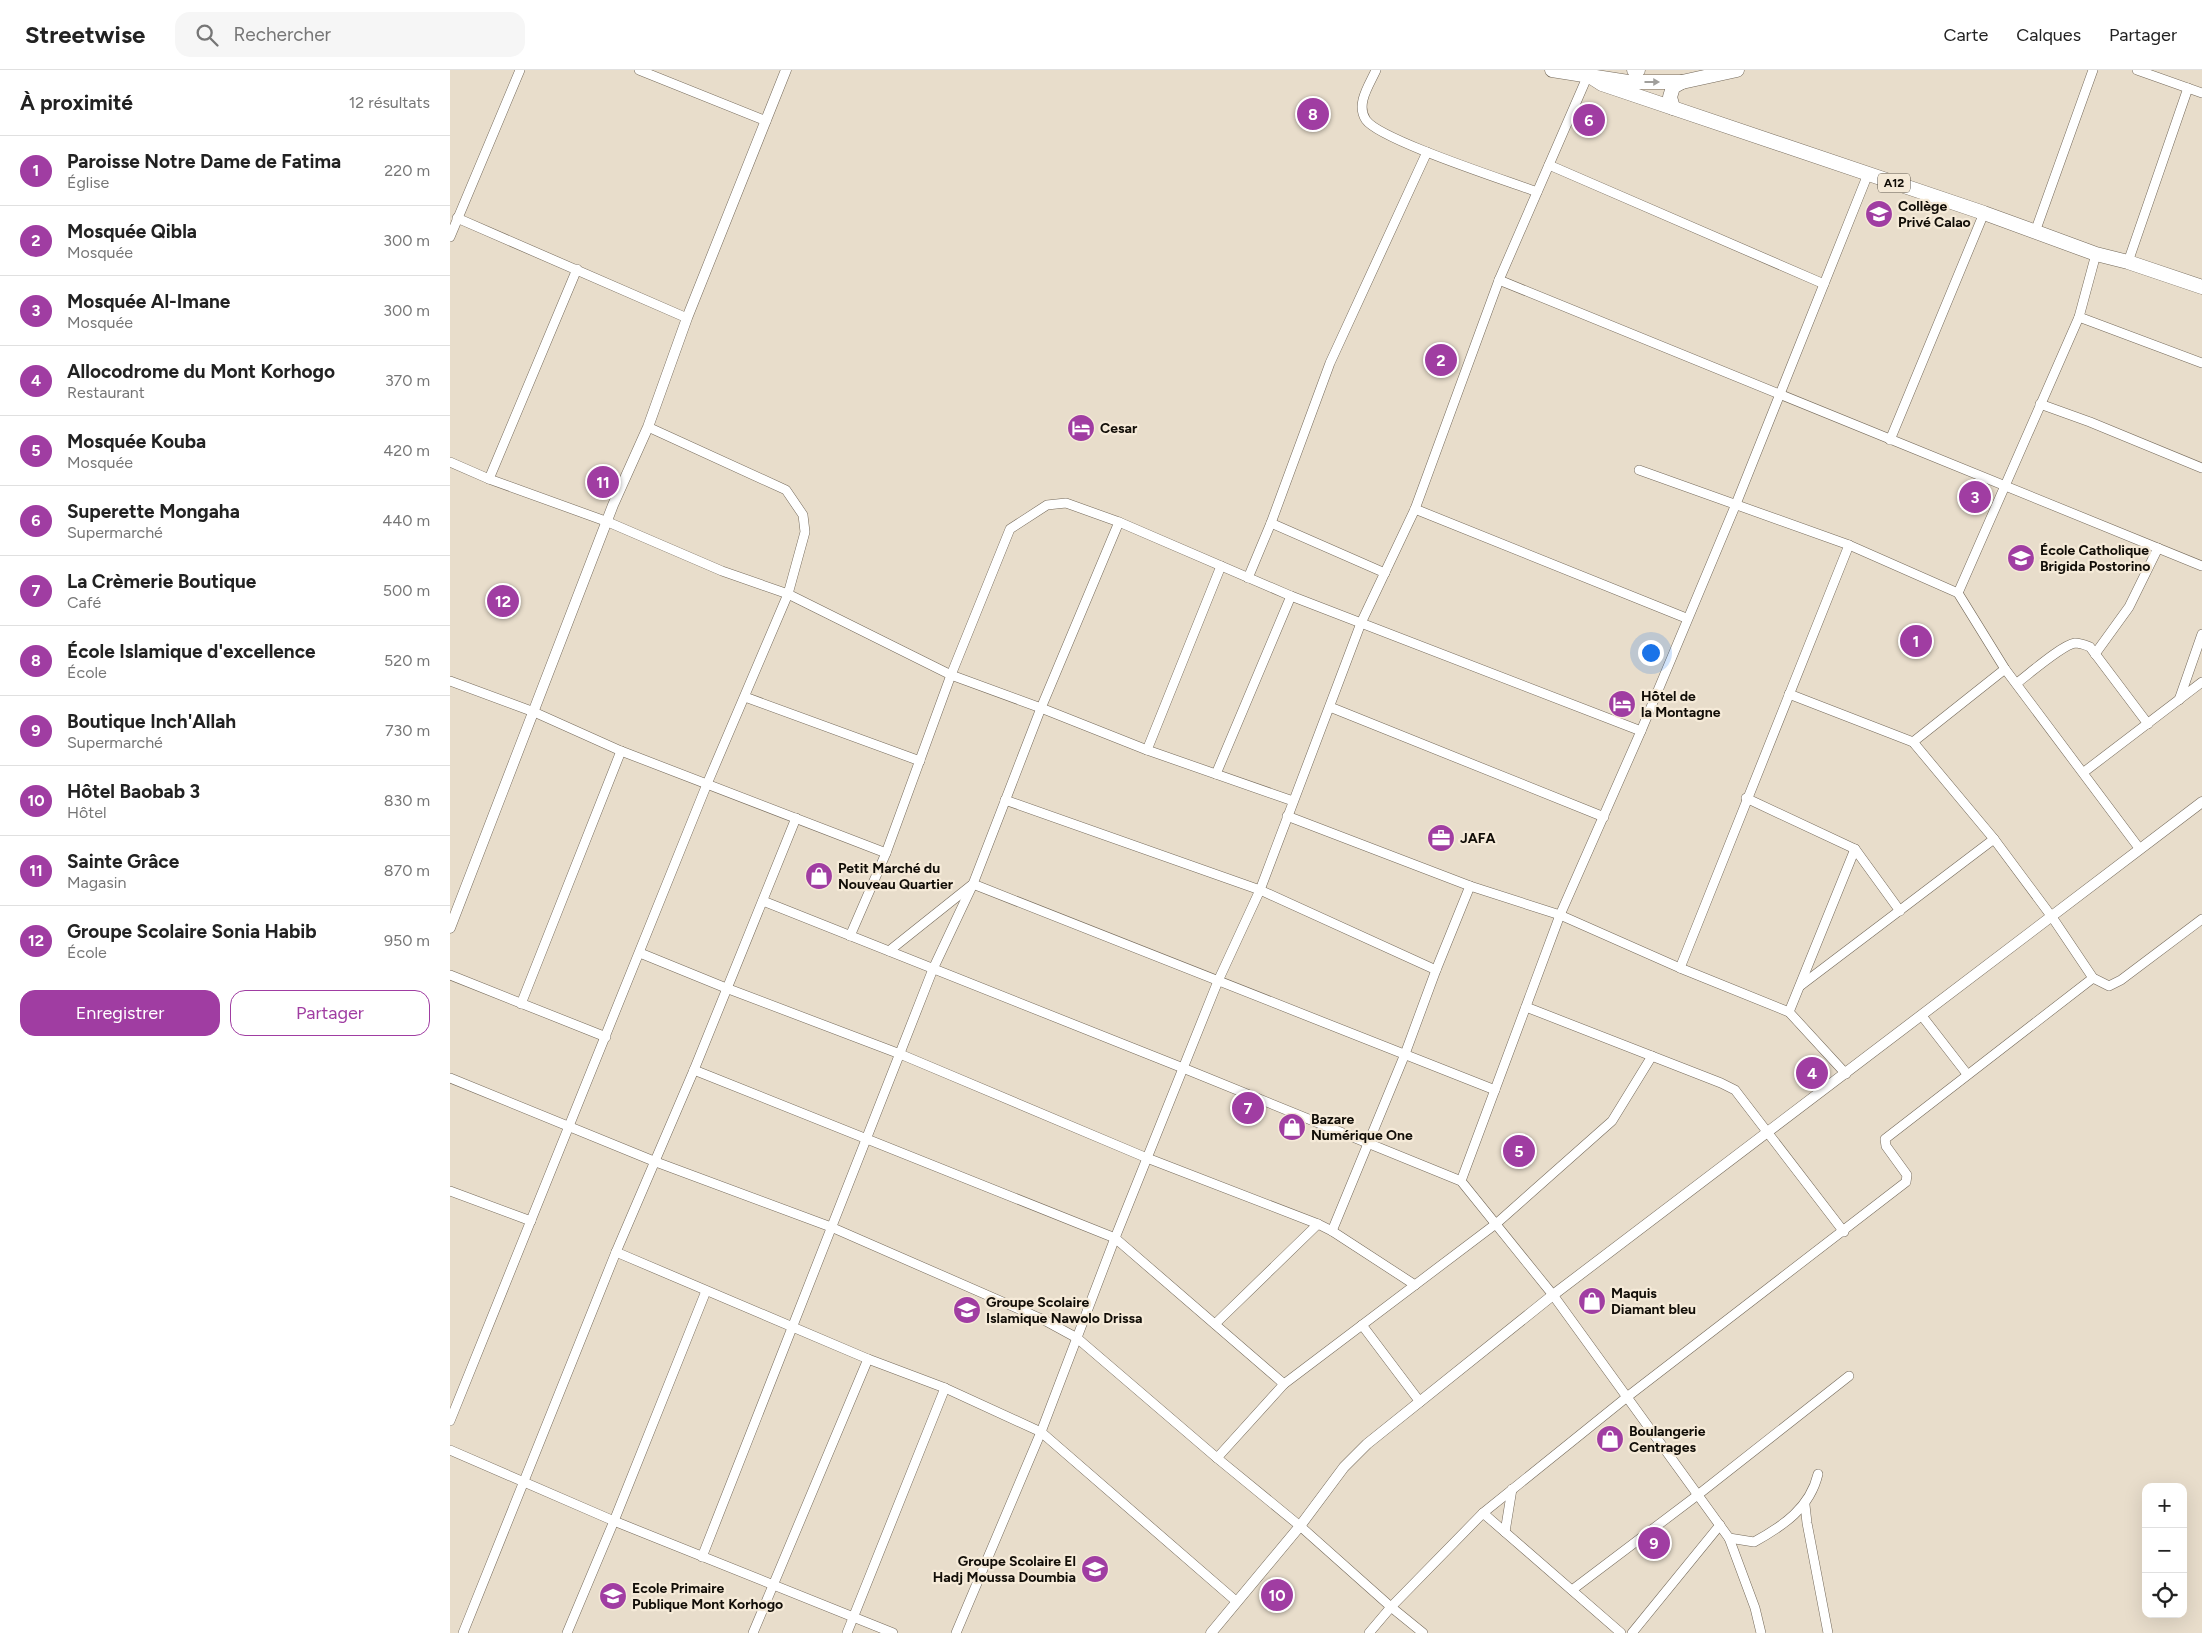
<!DOCTYPE html>
<html lang="fr">
<meta charset="utf-8">
<style>
:root{--surface:#fff;--page:#f6f6f6;--text:#222;--muted:#767676;--line:#e0e0e0;--accent:#a03da2}
body{margin:0;font-family:Figtree,sans-serif;background:var(--page);color:var(--text)}
.controls{position:absolute;right:15px;bottom:15px;display:grid;overflow:hidden;border-radius:10px;box-shadow:0 5px 20px #0002}
.controls button{width:45px;height:45px;display:grid;place-items:center;padding:0;border:0;border-bottom:1px solid var(--line);background:var(--surface);color:var(--text);font:25px sans-serif}
.you{position:absolute;left:1200px;top:582px;width:18px;height:18px;margin:-12px;border:4px solid #fff;border-radius:50%;background:#1a73e8;box-shadow:0 0 0 8px #1a73e833}
.badge{display:grid;place-items:center;width:32px;height:32px;border-radius:50%;background:var(--accent);color:#fff;font-size:16px;font-weight:700}
.pin{position:absolute;translate:-50% -50%;border:2px solid #fff;box-shadow:0 1px 5px #0006}
.list{margin:0;padding:0;list-style:none}
h2{display:flex;justify-content:space-between;align-items:center;height:65px;margin:0;padding:0 20px;font-size:21px}
h2 small{font-size:16px;font-weight:400;color:var(--muted)}
.list li{display:grid;grid-template-columns:32px 1fr auto;gap:15px;align-items:center;box-sizing:border-box;height:70px;padding:0 20px;border-top:1px solid var(--line)}
.list b{display:block;font-size:19px;white-space:nowrap}
.list p{margin:0;font-size:16px;white-space:nowrap;color:var(--muted)}
.list em{font-size:16px;font-style:normal;color:var(--muted)}
.actions{display:flex;gap:10px;padding:15px 20px}
.actions a{flex:1;padding:11px 0;border:1px solid var(--accent);border-radius:15px;text-align:center;font-size:18px;color:var(--accent)}
.actions .main{background:var(--accent);color:#fff}
.icon{flex:none;width:28px;height:28px;fill:none;stroke:currentColor;stroke-width:2;stroke-linecap:round;stroke-linejoin:round}
.map{position:relative;flex:none;width:1752px;height:1563px;overflow:hidden}
header{display:flex;align-items:center;gap:30px;box-sizing:border-box;height:70px;padding:0 25px;background:var(--surface);border-bottom:1px solid var(--line)}
header strong{font-size:24px}
nav{display:flex;gap:28px;margin-inline-start:auto;font-size:18px}
.search{width:350px;height:45px;background:var(--page);display:flex;align-items:center;gap:12px;box-sizing:border-box;padding:0 18px;border-radius:15px;color:var(--muted);font-size:19px}
main{display:flex}
aside{flex:1;background:var(--surface)}
.map>svg:first-child{display:block}
</style>
<header>
<strong>Streetwise</strong>
<div class="search"><svg class="icon" aria-label="search" viewBox="0 0 24 24"><circle cx="10" cy="10" r="6"/><path d="M15 15l6 6"/></svg>Rechercher</div>
<nav><a>Carte</a><a>Calques</a><a>Partager</a></nav>
</header>
<main>
<aside>
<h2>À proximité<small>12 résultats</small></h2>
<ul class="list">
<li><span class="badge">1</span><div><b>Paroisse Notre Dame de Fatima</b><p>Église</p></div><em>220 m</em></li>
<li><span class="badge">2</span><div><b>Mosquée Qibla</b><p>Mosquée</p></div><em>300 m</em></li>
<li><span class="badge">3</span><div><b>Mosquée Al-Imane</b><p>Mosquée</p></div><em>300 m</em></li>
<li><span class="badge">4</span><div><b>Allocodrome du Mont Korhogo</b><p>Restaurant</p></div><em>370 m</em></li>
<li><span class="badge">5</span><div><b>Mosquée Kouba</b><p>Mosquée</p></div><em>420 m</em></li>
<li><span class="badge">6</span><div><b>Superette Mongaha</b><p>Supermarché</p></div><em>440 m</em></li>
<li><span class="badge">7</span><div><b>La Crèmerie Boutique</b><p>Café</p></div><em>500 m</em></li>
<li><span class="badge">8</span><div><b>École Islamique d'excellence</b><p>École</p></div><em>520 m</em></li>
<li><span class="badge">9</span><div><b>Boutique Inch'Allah</b><p>Supermarché</p></div><em>730 m</em></li>
<li><span class="badge">10</span><div><b>Hôtel Baobab 3</b><p>Hôtel</p></div><em>830 m</em></li>
<li><span class="badge">11</span><div><b>Sainte Grâce</b><p>Magasin</p></div><em>870 m</em></li>
<li><span class="badge">12</span><div><b>Groupe Scolaire Sonia Habib</b><p>École</p></div><em>950 m</em></li>
</ul>
<div class="actions"><a class="main">Enregistrer</a><a>Partager</a></div>
</aside>
<div class="map">
<svg width="1752" height="1563" viewBox="0 0 1752 1563">
<rect width="100%" height="100%" fill="#e8ddcb"/>
<g fill="none" stroke-linecap="round" stroke-linejoin="round">
<!-- minor casing -->
<g stroke="#74695a" stroke-width="10">
<g id="minor">
<path d="M189,0l127,51"/>
<path d="M926,0c-6,14 -21,34 -10,50 14,20 142,61 171,72"/>
<path d="M1687,0l65,23"/>
<path d="M1099,95l275,119"/>
<path d="M7,148l230,100"/>
<path d="M1585,162l58,-162"/>
<path d="M0,167l70,-167"/>
<path d="M1678,192l60,-174"/>
<path d="M1049,210l703,286"/>
<path d="M1629,247l123,46"/>
<path d="M1590,334l50,18 112,46"/>
<path d="M1440,370l94,-227"/>
<path d="M0,392l39,17 119,43 114,49 66,23 163,81 90,33 106,42 146,51"/>
<path d="M1189,400l210,75 109,48 47,76 134,179"/>
<path d="M39,409l88,-210"/>
<path d="M965,439l271,109"/>
<path d="M821,453l114,50"/>
<path d="M798,508l23,-55 59,-160 97,-211"/>
<path d="M1508,523l121,-276 17,-63"/>
<path d="M1645,584l34,-47 29,-59"/>
<path d="M0,611l84,31 87,39 265,102"/>
<path d="M1567,613c12,-9 45,-38 58,-40 6,0 10,2 15,4l58,77"/>
<path d="M1339,624l124,48 92,-73"/>
<path d="M295,627l175,64"/>
<path d="M1729,630l23,-66"/>
<path d="M880,637l274,110"/>
<path d="M1463,672l81,97 58,78 41,61 16,8 12,-6 81,-61"/>
<path d="M697,680l74,-184"/>
<path d="M1634,702l118,-90"/>
<path d="M766,704l75,-178"/>
<path d="M1296,728l109,51 45,62"/>
<path d="M555,730l255,90 176,80"/>
<path d="M837,746l183,70 90,29 120,53 109,44 57,62"/>
<path d="M313,831l420,167 278,113 92,114 176,243 26,70 6,25"/>
<path d="M400,866l36,-83 65,-178 59,-146 37,-24 19,-2 53,19 172,74 350,135"/>
<path d="M439,881l84,-67 522,206"/>
<path d="M190,883l86,35 174,66 247,104 171,66 14,7 83,54"/>
<path d="M1230,898l169,-423"/>
<path d="M0,905l156,62"/>
<path d="M1350,916l194,-147"/>
<path d="M71,934l100,-253"/>
<path d="M1076,937l195,76 14,7 109,142"/>
<path d="M1339,942l66,-163"/>
<path d="M1472,946l45,58"/>
<path d="M244,1000l421,168 169,146"/>
<path d="M0,1008l206,84 175,65 213,93 33,18 140,120 83,68 91,81 32,26"/>
<path d="M1011,1111l99,-266 81,-184 95,-227 132,-330"/>
<path d="M0,1121l81,30"/>
<path d="M882,1161l73,-177 31,-84 34,-84"/>
<path d="M166,1182l252,107 77,29 96,44 196,170"/>
<path d="M765,1254l103,-100"/>
<path d="M912,1255l58,77"/>
<path d="M0,1351l257,-637 81,-190 17,-62 -2,-17 -17,-25 -138,-63"/>
<path d="M0,1380l164,71 279,112"/>
<path d="M767,1388l67,-74 213,-161 115,-102 40,-65"/>
<path d="M1355,1435l2,18 21,110"/>
<path d="M1033,1443l138,120"/>
<path d="M1055,1462l7,-43"/>
<path d="M1279,1468l25,4c29,-16 56,-34 64,-68"/>
<path d="M252,1487l231,-588 40,-85 68,-176 78,-186"/>
<path d="M1122,1520l127,-96 150,-118"/>
<path d="M13,1563l153,-381 78,-182 102,-252"/>
<path d="M117,1563l47,-112 92,-230"/>
<path d="M303,1563l115,-274"/>
<path d="M397,1563l98,-245"/>
<path d="M506,1563l85,-201 74,-194 103,-257 42,-91 101,-267 54,-114 84,-229 89,-205"/>
<path d="M919,1563l22,-26 92,-94 144,-116 279,-215 1,-7 -21,-29 -1,-7 208,-161"/>
<path d="M1182,1563l88,-108"/>
</g>
</g>
<!-- tertiary casing -->
<g stroke="#74695a" stroke-width="11">
<g id="tertiary">
<path d="M0,858l163,-423 35,-78 39,-109 99,-248"/>
<path d="M761,1563l89,-107 44,-59 23,-23 186,-149 649,-493"/>
</g>
</g>
<!-- primary casing -->
<g stroke="#74695a" stroke-width="15">
<g id="primary">
<path d="M1102,0l76,12h54l55,-12"/>
<path d="M1138,0v5l14,9 382,129 112,41 32,8 74,25"/>
<path d="M1184,0h4"/>
<path d="M1223,38l-3,-11 3,-10 9,-5"/>
</g>
</g>
<!-- minor -->
<use href="#minor" stroke="#fff" stroke-width="9"/>
<!-- tertiary -->
<use href="#tertiary" stroke="#fff" stroke-width="10"/>
<!-- primary -->
<use href="#primary" stroke="#fff" stroke-width="14"/>
</g>
<!-- one-way arrows -->
<defs><path id="oneway-solid" d="M-6-.8H1V-3.2L6.5 0L1 3.2V.8H-6Z" transform="scale(1.25)"/></defs>
<use fill="#a09f9c" href="#oneway-solid" transform="translate(1202 12)"/>
<!-- icons -->
<defs>
<g id="school-disc" transform="scale(1.4375)"><circle r="9.5" fill="#a03da2" stroke="#f5ead8"/><path d="M0-5L7-2L0 1L-7-2ZM-4 1L0 2.5L4 1V4Q0 6-4 4Z" fill="#fff"/></g>
<g id="hotel-disc" transform="scale(1.4375)"><circle r="9.5" fill="#a03da2" stroke="#f5ead8"/><path d="M-6-4.5h1.5V1H6V5H4.5V3h-9V5H-6ZM-4 0a1.8 1.8 0 1 1 3.6 0ZM.5 0V-2.5h3Q6-2.5 6 0Z" fill="#fff"/></g>
<g id="office-disc" transform="scale(1.4375)"><circle r="9.5" fill="#a03da2" stroke="#f5ead8"/><path d="M-6-3h4V-5.5h4V-3h4V5H-6ZM-1-4.5V-3h2v-1.5ZM-6 0V1H6V0Z" fill="#fff"/></g>
<g id="shop-disc" transform="scale(1.4375)"><circle r="9.5" fill="#a03da2" stroke="#f5ead8"/><path d="M-5-2.5h2.3a2.7 3.5 0 0 1 5.4 0H5L5.5 6h-11ZM-1.5-2.5h3a1.5 2.3 0 0 0-3 0Z" fill="#fff"/></g>
</defs>
<g fill-rule="evenodd">
<use href="#school-disc" x="1429" y="144"/>
<use href="#hotel-disc" x="631" y="358"/>
<use href="#school-disc" x="1571" y="488"/>
<use href="#hotel-disc" x="1172" y="634"/>
<use href="#office-disc" x="991" y="768"/>
<use href="#shop-disc" x="369" y="806"/>
<use href="#shop-disc" x="842" y="1057"/>
<use href="#shop-disc" x="1142" y="1231"/>
<use href="#school-disc" x="517" y="1240"/>
<use href="#shop-disc" x="1160" y="1369"/>
<use href="#school-disc" x="645" y="1499"/>
<use href="#school-disc" x="163" y="1526"/>
</g>
<g text-anchor="middle" dominant-baseline="central" stroke-width="4.5" stroke-linejoin="round" paint-order="stroke">
<!-- shield labels -->
<rect fill="#f5ead8" stroke="#565046" stroke-width="1" x="1428" y="103.5" width="32" height="19" rx="4"/>
<g font-size="12" font-weight="bold" fill="#120e08">
<text x="1444" y="113">A12</text>
</g>
<!-- poi labels -->
<g font-size="14" font-weight="bold" fill="#120e08" stroke="#f5ead8" text-anchor="start">
<text x="1448" y="136">Collège<tspan x="1448" dy="16">Privé Calao</tspan></text>
<text x="650" y="358">Cesar</text>
<text x="1590" y="480">École Catholique<tspan x="1590" dy="16">Brigida Postorino</tspan></text>
<text x="1191" y="626">Hôtel de<tspan x="1191" dy="16">la Montagne</tspan></text>
<text x="1010" y="768">JAFA</text>
<text x="388" y="798">Petit Marché du<tspan x="388" dy="16">Nouveau Quartier</tspan></text>
<text x="861" y="1049">Bazare<tspan x="861" dy="16">Numérique One</tspan></text>
<text x="1161" y="1223">Maquis<tspan x="1161" dy="16">Diamant bleu</tspan></text>
<text x="536" y="1232">Groupe Scolaire<tspan x="536" dy="16">Islamique Nawolo Drissa</tspan></text>
<text x="1179" y="1361">Boulangerie<tspan x="1179" dy="16">Centrages</tspan></text>
<text x="626" y="1491" text-anchor="end">Groupe Scolaire El<tspan x="626" dy="16">Hadj Moussa Doumbia</tspan></text>
<text x="182" y="1518">Ecole Primaire<tspan x="182" dy="16">Publique Mont Korhogo</tspan></text>
</g>
</g>
</svg>
<div class="controls">
<button>+</button>
<button>−</button>
<button><svg class="icon" aria-label="locate" viewBox="0 0 24 24"><circle cx="12" cy="12" r="6"/><path d="M12 2v4M12 18v4M2 12h4M18 12h4"/></svg></button>
</div>
<div class="you"></div>
<div class="pin badge" style="left:1466px;top:571px">1</div>
<div class="pin badge" style="left:991px;top:290px">2</div>
<div class="pin badge" style="left:1525px;top:427px">3</div>
<div class="pin badge" style="left:1362px;top:1003px">4</div>
<div class="pin badge" style="left:1069px;top:1081px">5</div>
<div class="pin badge" style="left:1139px;top:50px">6</div>
<div class="pin badge" style="left:798px;top:1038px">7</div>
<div class="pin badge" style="left:863px;top:44px">8</div>
<div class="pin badge" style="left:1204px;top:1473px">9</div>
<div class="pin badge" style="left:827px;top:1525px">10</div>
<div class="pin badge" style="left:153px;top:412px">11</div>
<div class="pin badge" style="left:53px;top:531px">12</div>
</div>
</main>
